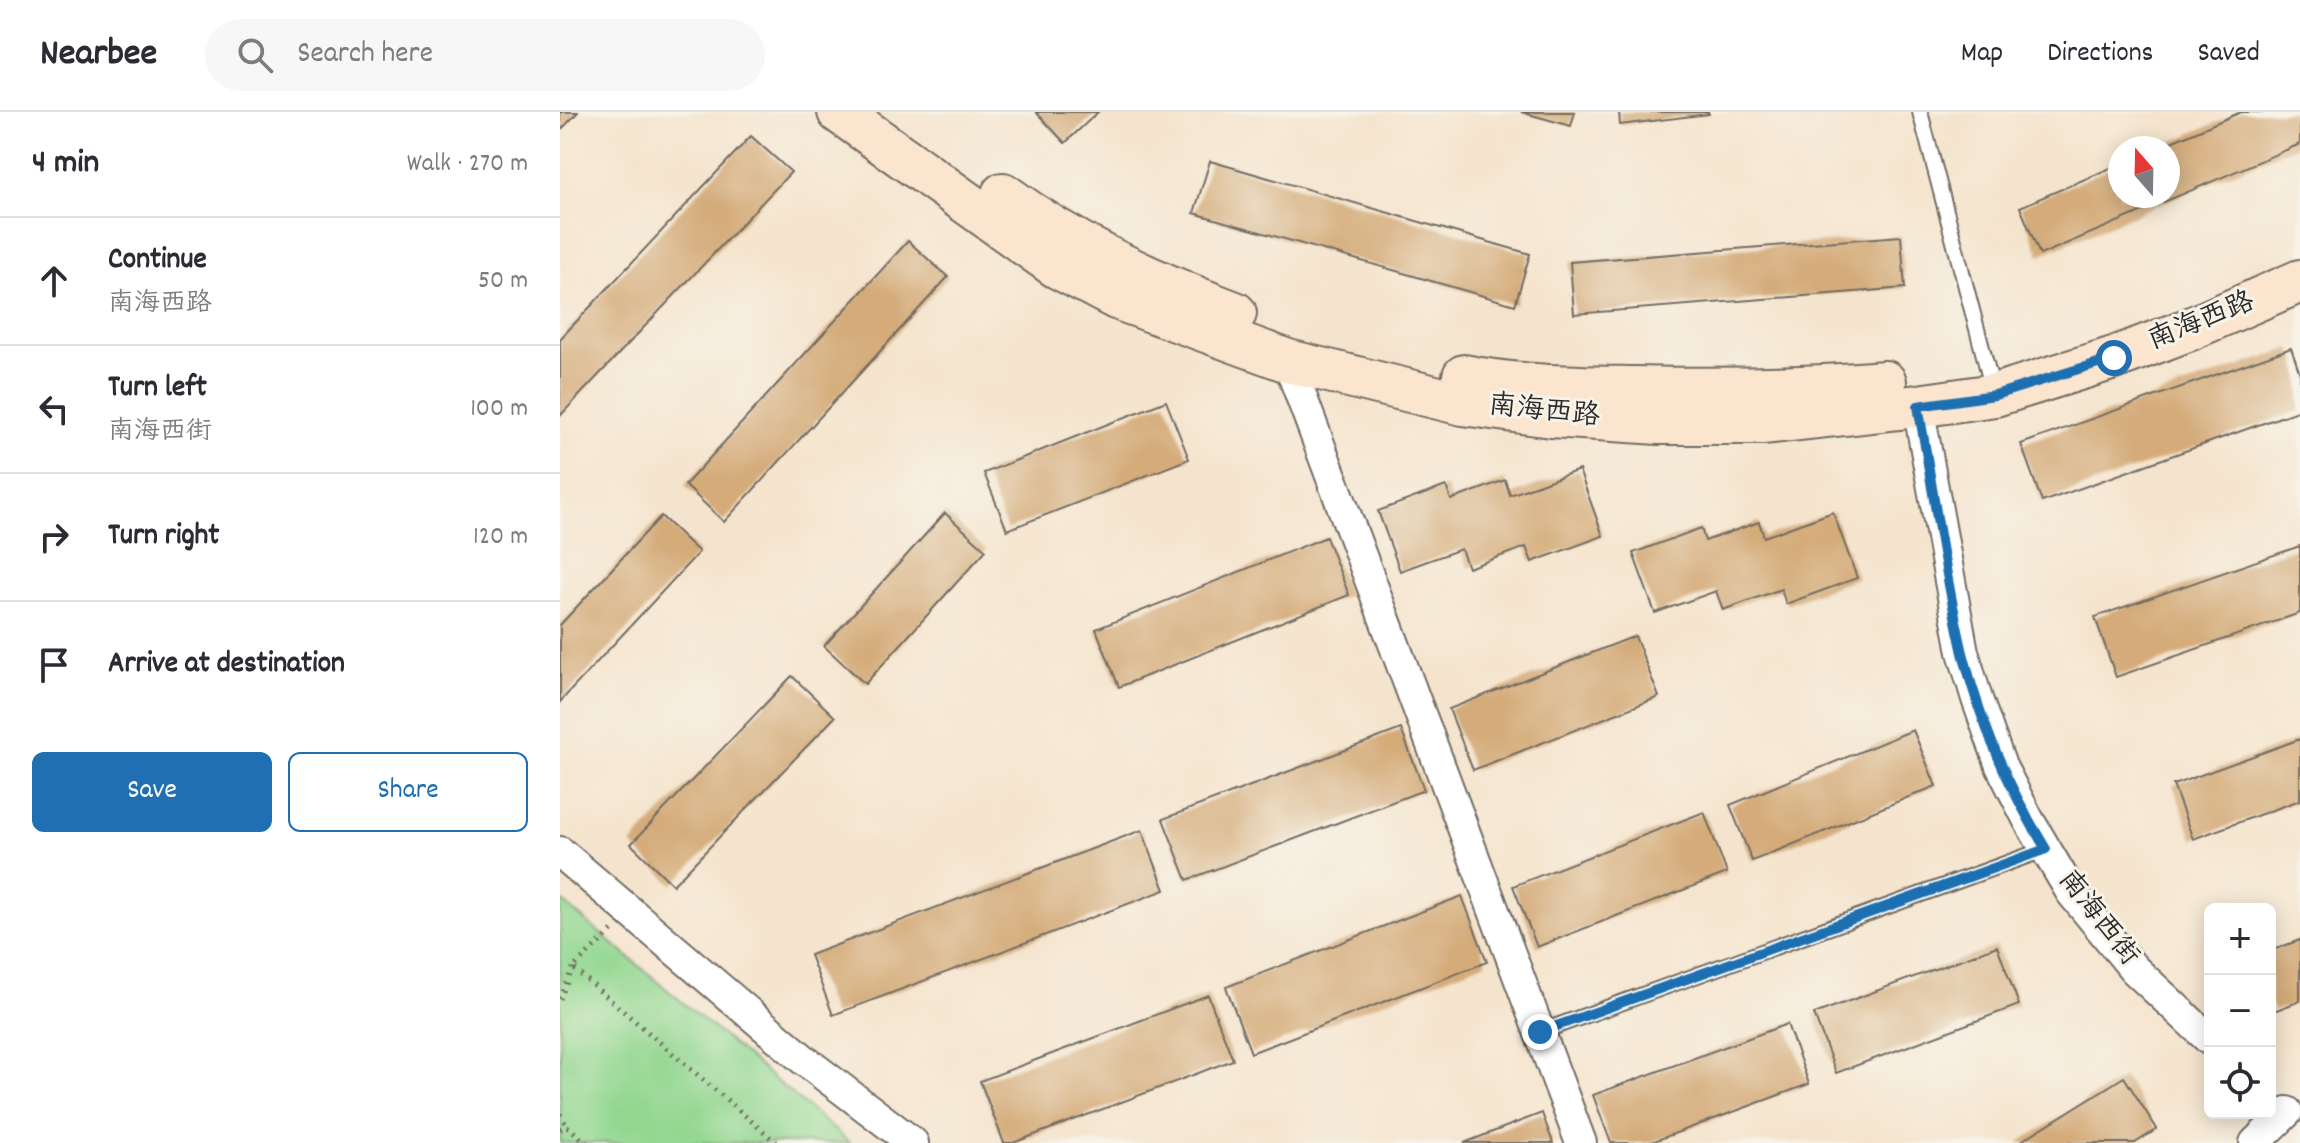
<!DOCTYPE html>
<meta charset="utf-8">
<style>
:root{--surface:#fff;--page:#f7f7f7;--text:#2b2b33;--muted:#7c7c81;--line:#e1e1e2;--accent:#1f6fb2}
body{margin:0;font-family:Dekko,"LXGW WenKai TC",sans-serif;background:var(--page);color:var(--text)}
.controls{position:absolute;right:24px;bottom:24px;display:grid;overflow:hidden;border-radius:12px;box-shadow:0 4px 20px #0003}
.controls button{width:72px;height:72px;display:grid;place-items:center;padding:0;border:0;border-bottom:2px solid var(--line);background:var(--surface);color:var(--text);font:40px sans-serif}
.compass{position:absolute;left:1548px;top:24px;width:72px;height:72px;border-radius:50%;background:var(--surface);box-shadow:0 4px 20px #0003;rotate:340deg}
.stop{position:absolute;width:24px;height:24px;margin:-18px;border:6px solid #1f6fb2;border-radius:50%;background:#fff}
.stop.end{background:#1f6fb2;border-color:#fff;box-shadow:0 2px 8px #0008}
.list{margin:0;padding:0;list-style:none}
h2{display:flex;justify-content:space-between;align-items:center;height:104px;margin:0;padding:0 32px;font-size:34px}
h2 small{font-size:26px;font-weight:400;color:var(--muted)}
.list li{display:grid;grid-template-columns:52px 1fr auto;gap:24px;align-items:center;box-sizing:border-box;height:128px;padding:0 32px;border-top:2px solid var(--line)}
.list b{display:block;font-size:30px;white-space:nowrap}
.list p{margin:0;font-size:26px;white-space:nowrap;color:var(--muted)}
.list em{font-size:26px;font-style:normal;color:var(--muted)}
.actions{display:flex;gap:16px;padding:24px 32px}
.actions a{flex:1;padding:18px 0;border:2px solid var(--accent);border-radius:12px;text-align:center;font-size:28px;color:var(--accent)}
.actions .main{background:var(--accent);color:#fff}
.icon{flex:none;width:44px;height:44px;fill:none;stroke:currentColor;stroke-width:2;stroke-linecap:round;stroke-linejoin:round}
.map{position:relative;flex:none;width:1740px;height:1031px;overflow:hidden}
header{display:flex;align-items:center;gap:48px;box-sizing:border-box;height:112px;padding:0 40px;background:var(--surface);border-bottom:2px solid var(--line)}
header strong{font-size:38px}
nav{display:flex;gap:44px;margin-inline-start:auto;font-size:28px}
.search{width:560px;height:72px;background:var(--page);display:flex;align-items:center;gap:20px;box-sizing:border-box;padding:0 28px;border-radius:44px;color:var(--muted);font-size:30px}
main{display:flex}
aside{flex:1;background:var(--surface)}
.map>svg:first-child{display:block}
</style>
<header>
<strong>Nearbee</strong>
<div class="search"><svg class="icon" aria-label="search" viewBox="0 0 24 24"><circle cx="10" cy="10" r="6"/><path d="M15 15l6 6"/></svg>Search here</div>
<nav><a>Map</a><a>Directions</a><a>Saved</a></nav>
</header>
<main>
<aside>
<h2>4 min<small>Walk · 270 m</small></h2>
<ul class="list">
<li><svg class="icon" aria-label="ahead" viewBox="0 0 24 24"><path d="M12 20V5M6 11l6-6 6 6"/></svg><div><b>Continue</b><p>南海西路</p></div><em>50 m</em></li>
<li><svg class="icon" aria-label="left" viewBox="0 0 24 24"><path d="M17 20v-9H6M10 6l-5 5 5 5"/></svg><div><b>Turn left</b><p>南海西街</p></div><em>100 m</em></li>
<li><svg class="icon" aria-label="right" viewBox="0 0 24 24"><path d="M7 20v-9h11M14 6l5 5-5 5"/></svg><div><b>Turn right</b></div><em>120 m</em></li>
<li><svg class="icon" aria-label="arrive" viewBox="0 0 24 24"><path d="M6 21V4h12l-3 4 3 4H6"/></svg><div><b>Arrive at destination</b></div></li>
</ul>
<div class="actions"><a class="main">Save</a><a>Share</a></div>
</aside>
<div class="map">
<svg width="1740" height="1031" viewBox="0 0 1740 1031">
<rect width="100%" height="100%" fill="#f7f3e8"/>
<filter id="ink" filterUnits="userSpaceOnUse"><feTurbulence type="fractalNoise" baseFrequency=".0125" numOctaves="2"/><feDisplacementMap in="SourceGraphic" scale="16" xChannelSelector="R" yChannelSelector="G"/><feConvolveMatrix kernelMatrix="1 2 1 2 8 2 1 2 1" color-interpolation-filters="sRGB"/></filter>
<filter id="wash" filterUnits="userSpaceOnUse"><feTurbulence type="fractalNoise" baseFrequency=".006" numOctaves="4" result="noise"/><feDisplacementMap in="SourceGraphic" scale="32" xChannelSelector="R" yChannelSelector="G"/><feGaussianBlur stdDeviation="1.8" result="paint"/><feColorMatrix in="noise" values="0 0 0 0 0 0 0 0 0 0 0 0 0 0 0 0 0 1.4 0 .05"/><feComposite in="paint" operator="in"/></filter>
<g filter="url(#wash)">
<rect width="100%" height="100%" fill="#f5e4cd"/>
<!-- green -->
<path fill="#92d790" stroke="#5e815e" stroke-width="2" d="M0,787l3,3 287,241h-290z"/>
<g id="blocks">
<!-- building -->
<g fill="#d4ab79">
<path d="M0,0h18l-18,19z"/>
<path d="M476,0h62l-33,31z"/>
<path d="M961,0h54l-4,14z"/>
<path d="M1059,0h89l1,2 -89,11z"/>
<path d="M1681,0h59v32l-260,111 -20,-48 100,-43v32h48v-48h-11z"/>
<path d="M191,24l40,36 -231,244v-77z"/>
<path d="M650,49l320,93 -15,51 -321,-92z"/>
<path d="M1341,124l4,52 -331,26 -4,-52z"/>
<path d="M348,129l40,36 -224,245 -39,-37z"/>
<path d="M1731,236l9,26v36l-258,92 -21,-58z"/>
<path d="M606,289l23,58 -182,71 -23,-57z"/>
<path d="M1019,358l24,66 -71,26 -6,-15 -58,21 -7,-19 -61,22 -22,-60 68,-25 5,14 54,-20 5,15z"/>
<path d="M1273,400l24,66 -71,26 -5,-15 -58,21 -7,-19 -61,22 -22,-60 68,-25 4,13 54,-19 5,15z"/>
<path d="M385,401l41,37 -121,134 -41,-38z"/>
<path d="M101,404l38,36 -139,150v-77z"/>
<path d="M766,425l23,58 -230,92 -23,-58z"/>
<path d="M1740,434v67l-184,64 -21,-60z"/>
<path d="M1075,524l24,61 -186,73 -24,-61z"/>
<path d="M232,564l43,41 -162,168 -42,-41z"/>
<path d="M841,617l23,61 -237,90 -24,-61z"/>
<path d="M1353,618l23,56 -184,75 -22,-56z"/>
<path d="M1740,627v61l-107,39 -20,-54z"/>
<path d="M1144,700l23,61 -190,74 -24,-61z"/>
<path d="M582,718l23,60 -332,125 -23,-60z"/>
<path d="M902,784l25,66 -236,91 -25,-66z"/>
<path d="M1740,828v61l-26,10 -4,-12v-48z"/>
<path d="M1437,834l22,59 -183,68 -22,-59z"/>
<path d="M648,883l25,65 -220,83h-9l-24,-62z"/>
<path d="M1227,912l22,60 -160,59h-38l-18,-48z"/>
<path d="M1564,965l33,52 -22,14h-117z"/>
<path d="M982,1001l11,30h-89z"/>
</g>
</g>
</g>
<g filter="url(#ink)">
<use href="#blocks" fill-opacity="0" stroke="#726c64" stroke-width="2"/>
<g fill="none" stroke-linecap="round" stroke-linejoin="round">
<!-- lane casing -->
<g stroke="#726c64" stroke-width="18">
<g id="lane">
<path d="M1360,0l73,278"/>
<path d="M980,920l506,-183"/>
</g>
</g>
<!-- street casing -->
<g stroke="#726c64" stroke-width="34">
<g id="street">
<path d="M728,249l293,782"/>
<path d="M1358,294l45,246 14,47 24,67 27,53 43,73 63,77 76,71"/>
<path d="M0,740l244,208 109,83"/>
<path d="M1695,1031l32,-31"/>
</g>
</g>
<!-- secondary casing -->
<g stroke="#726c64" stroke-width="46">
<g id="secondary">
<path d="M279,0l218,155 59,31 172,63 175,43 89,12 107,7h105l154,-17 77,-11 119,-37 76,-29 110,-48"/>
<path d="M443,82c71,52 150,88 232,119"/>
<path d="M904,264c56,11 114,11 171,12 83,2 166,1 250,-6"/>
</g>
</g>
<!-- path -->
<g stroke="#726c64" stroke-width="5" stroke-dasharray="2 6" stroke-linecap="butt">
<path d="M52,819l-39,37 204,175"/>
<path d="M0,887l13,-31"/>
<path d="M0,1002l7,12"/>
<path d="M0,1017l7,-3 20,17"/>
</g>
<!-- lane -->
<use href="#lane" stroke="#fff" stroke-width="14"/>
<!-- street -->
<use href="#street" stroke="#fff" stroke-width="30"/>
<!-- secondary -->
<use href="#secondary" stroke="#fce5cf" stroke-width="42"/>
</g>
</g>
<g fill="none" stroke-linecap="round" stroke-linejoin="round" filter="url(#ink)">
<!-- route -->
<path stroke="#1f6fb2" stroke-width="10" d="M980,920l506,-183c-37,-60 -66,-127 -83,-196 -19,-81 -30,-165 -45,-247l77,-11 119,-37"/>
</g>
<g text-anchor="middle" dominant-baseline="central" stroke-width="6" stroke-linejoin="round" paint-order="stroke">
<!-- street labels -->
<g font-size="28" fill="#2b2b2b" stroke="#f7f3e8">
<text transform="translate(1642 211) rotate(-22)">南海西路</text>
<text transform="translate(984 301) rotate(6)">南海西路</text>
<text transform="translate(1537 807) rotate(52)">南海西街</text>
</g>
</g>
</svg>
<div class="controls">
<button>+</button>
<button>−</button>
<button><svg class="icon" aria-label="locate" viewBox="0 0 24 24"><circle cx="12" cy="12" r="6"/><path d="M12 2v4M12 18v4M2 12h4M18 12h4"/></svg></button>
</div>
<svg class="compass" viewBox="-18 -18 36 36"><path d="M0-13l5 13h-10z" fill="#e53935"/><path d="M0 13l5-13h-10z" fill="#7c7c81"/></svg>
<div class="stop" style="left:1554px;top:246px"></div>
<div class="stop end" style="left:980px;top:920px"></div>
</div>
</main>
